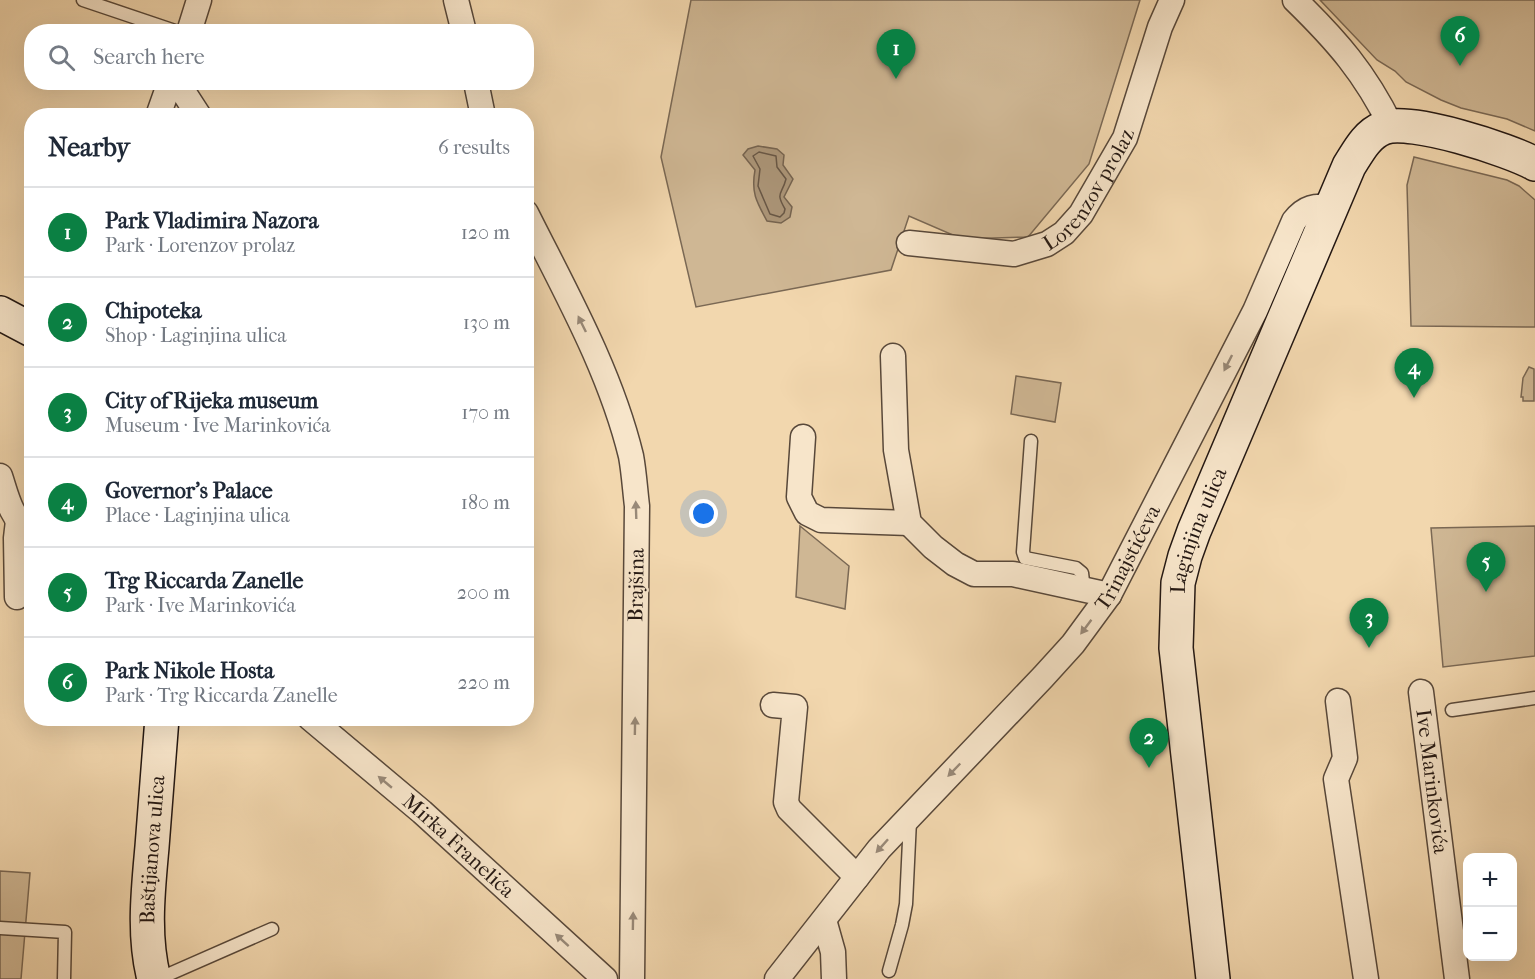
<!DOCTYPE html>
<meta charset="utf-8">
<style>
:root{--surface:#fff;--page:#f6f6f7;--text:#1f2937;--muted:#747a83;--line:#e0e1e3;--accent:#0b8043}
body{margin:0;font-family:"IM FELL French Canon",serif;background:var(--page);color:var(--text)}
.controls{position:absolute;right:18px;bottom:18px;display:grid;overflow:hidden;border-radius:12px;box-shadow:0 6px 24px #0002}
.controls button{width:54px;height:54px;display:grid;place-items:center;padding:0;border:0;border-bottom:2px solid var(--line);background:var(--surface);color:var(--text);font:30px sans-serif}
.you{position:absolute;left:704px;top:514px;width:21px;height:21px;margin:-15px;border:4px solid #fff;border-radius:50%;background:#1a73e8;box-shadow:0 0 0 9px #1a73e833}
.badge{display:grid;place-items:center;width:39px;height:39px;border-radius:50%;background:var(--accent);color:#fff;font-size:20px;font-weight:700}
.pin{position:absolute;translate:-50% -50px;filter:drop-shadow(0 2px 3px #0008)}
.pin::after{content:'';position:absolute;top:32px;width:21px;height:18px;background:inherit;clip-path:polygon(0 0,100% 0,50% 100%)}
.list{margin:0;padding:0;list-style:none}
h2{display:flex;justify-content:space-between;align-items:center;height:78px;margin:0;padding:0 24px;font-size:26px}
h2 small{font-size:20px;font-weight:400;color:var(--muted)}
.list li{display:grid;grid-template-columns:39px 1fr auto;gap:18px;align-items:center;box-sizing:border-box;height:90px;padding:0 24px;border-top:2px solid var(--line)}
.list b{display:block;font-size:22px;white-space:nowrap}
.list p{margin:0;font-size:20px;white-space:nowrap;color:var(--muted)}
.list em{font-size:20px;font-style:normal;color:var(--muted)}
.icon{flex:none;width:33px;height:33px;fill:none;stroke:currentColor;stroke-width:2;stroke-linecap:round;stroke-linejoin:round}
.map{position:relative;flex:none;width:1535px;height:979px;overflow:hidden}
.search{position:absolute;background:var(--surface);box-shadow:0 6px 24px #0002;left:24px;top:24px;width:510px;height:66px;display:flex;align-items:center;gap:15px;box-sizing:border-box;padding:0 21px;border-radius:24px;color:var(--muted);font-size:22px}
.panel{position:absolute;background:var(--surface);box-shadow:0 6px 24px #0002;left:24px;top:108px;width:510px;height:618px;border-radius:24px}
.map>svg:first-child{display:block}
</style>
<div class="map">
<svg width="1535" height="979" viewBox="0 0 1535 979">
<rect width="100%" height="100%" fill="#f2d7ae"/>
<filter id="stains"><feTurbulence type="fractalNoise" baseFrequency=".00333" numOctaves="4"/><feColorMatrix values="0 0 0 0 .2 0 0 0 0 .09 0 0 0 0 .02 0 0 0 .5 -.17"/></filter>
<radialGradient id="worn" r=".72"><stop offset=".6" stop-color="#630" stop-opacity="0"/><stop offset="1" stop-color="#630" stop-opacity=".3"/></radialGradient>
<!-- green -->
<g fill="#cfb794" stroke="#7a6854" stroke-width="1.5">
<path d="M691,0h449l-51,164 -61,73 -66,2 -53,-23 -18,54 -195,37 -35,-150z"/>
<path d="M1320,0h215v131l-28,-12 -46,-11 -20,-8 -35,-18 -11,-11 -18,-11z"/>
<path d="M1414,157l93,23 12,6 16,14v127l-124,-1 -4,-141z"/>
<path d="M1529,367l5,2v32h-11v-4h-2l2,-19z"/>
<path d="M1016,376l45,7 -6,39 -44,-8z"/>
<path d="M800,526l49,40 -4,43 -49,-12z"/>
<path d="M1535,526v130l-92,11 -12,-139z"/>
<path d="M0,871l30,2 -9,106h-21z"/>
</g>
<!-- water -->
<path fill="#ac9679" stroke="#766450" stroke-width="1.5" d="M758,146l19,3 7,6 -1,10 10,14 -9,18 8,10 -2,10 -9,6 -14,-2c-11,-20 -16,-29 -12,-51l-12,-15 5,-6z"/>
<g fill="none" stroke-linecap="round" stroke-linejoin="round">
<!-- shore -->
<path stroke="#685746" stroke-width="1.5" d="M759,152l17,4 1,11 9,12c-4,16 -11,13 -1,30l-1,4 -4,4 -10,-3 -12,-28 2,-17 -7,-13z"/>
<!-- service casing -->
<g stroke="#58483a" stroke-width="15">
<g id="service">
<path d="M83,0l95,32"/>
<path d="M1031,441l-8,111 2,6 51,10 6,5 2,17"/>
<path d="M1452,710l83,-12"/>
<path d="M0,928l65,4 -1,47"/>
<path d="M889,971l13,-46 4,-21 4,-84"/>
<path d="M158,979l114,-50"/>
</g>
</g>
<!-- minor casing -->
<g stroke="#58483a" stroke-width="27">
<g id="minor">
<path d="M456,0l8,32"/>
<path d="M1295,0c42,41 70,73 96,126"/>
<path d="M189,32l10,-32"/>
<path d="M177,82l22,34"/>
<path d="M476,82l7,34"/>
<path d="M158,116l12,-34"/>
<path d="M526,213c39,78 84,157 105,243 3,16 4,34 6,50l-5,473"/>
<path id="s1" d="M909,243l105,11 33,-10 17,-11 17,-19 44,-76 35,-111 12,-27"/>
<path d="M893,356l3,94 13,73 24,24 22,17 19,10h39l96,21"/>
<path d="M803,437l-4,60 8,16 14,7 88,3"/>
<path d="M0,476c7,21 10,40 29,55"/>
<path d="M17,597l-1,-59 2,-17"/>
<path id="s2" d="M1421,692l36,287"/>
<path d="M1338,701l7,57 -9,21 30,200"/>
<path d="M773,705l22,2 -9,95 3,7 68,68"/>
<path id="s3" d="M310,718l112,94 183,167"/>
<path d="M824,920l9,32 1,27"/>
<path id="s4" d="M777,979l102,-130 164,-172 30,-33 36,-49 146,-284 39,-90c11,-14 21,-16 38,-13"/>
</g>
</g>
<!-- secondary casing -->
<g stroke="#241813" stroke-width="36">
<g id="secondary">
<path d="M0,313l32,17"/>
<path id="s5" d="M154,979c-11,-43 -6,-88 -2,-132 3,-43 7,-86 10,-129"/>
<path id="s6" d="M1213,979l-37,-331 2,-65 7,-27 9,-25 155,-365c9,-14 17,-31 34,-38 26,-11 127,22 152,36"/>
</g>
</g>
<!-- service -->
<use href="#service" stroke="#f7e5ca" stroke-width="12"/>
<!-- minor -->
<use href="#minor" stroke="#f7e5ca" stroke-width="24"/>
<!-- secondary -->
<use href="#secondary" stroke="#f7e5ca" stroke-width="33"/>
</g>
<!-- one-way arrows -->
<defs><path id="oneway-solid" d="M-6-.8H1V-3.2L6.5 0L1 3.2V.8H-6Z" transform="scale(1.5)"/></defs>
<g fill="#988978">
<use href="#oneway-solid" transform="translate(582 324) rotate(-116)"/>
<use href="#oneway-solid" transform="translate(1228 363) rotate(117)"/>
<use href="#oneway-solid" transform="translate(636 510) rotate(-92)"/>
<use href="#oneway-solid" transform="translate(1086 627) rotate(127)"/>
<use href="#oneway-solid" transform="translate(635 726) rotate(-89)"/>
<use href="#oneway-solid" transform="translate(954 770) rotate(134)"/>
<use href="#oneway-solid" transform="translate(385 782) rotate(-140)"/>
<use href="#oneway-solid" transform="translate(882 846) rotate(132)"/>
<use href="#oneway-solid" transform="translate(633 921) rotate(-89)"/>
<use href="#oneway-solid" transform="translate(562 940) rotate(-138)"/>
</g>
<g text-anchor="middle" dominant-baseline="central" stroke-width="4.5" stroke-linejoin="round" paint-order="stroke">
<!-- street labels -->
<g font-size="21" fill="#241813" stroke="#f7e5ca">
<text stroke="none"><textPath href="#s1" startOffset="210">Lorenzov prolaz</textPath></text>
<text stroke="none"><textPath href="#s6" startOffset="454">Laginjina ulica</textPath></text>
<text stroke="none"><textPath href="#s4" startOffset="550">Trinajstićeva</textPath></text>
<text transform="translate(636 585) rotate(-89)">Brajšina</text>
<text stroke="none"><textPath href="#s2" startOffset="90">Ive Marinkovića</textPath></text>
<text stroke="none"><textPath href="#s3" startOffset="196">Mirka Franelića</textPath></text>
<text stroke="none"><textPath href="#s5" startOffset="130">Baštijanova ulica</textPath></text>
</g>
</g>
<rect width="100%" height="100%" filter="url(#stains)"/>
<rect width="100%" height="100%" fill="url(#worn)"/>
</svg>
<div class="controls">
<button>+</button>
<button>−</button>
</div>
<div class="you"></div>
<div class="pin badge" style="left:896px;top:79px">1</div>
<div class="pin badge" style="left:1149px;top:768px">2</div>
<div class="pin badge" style="left:1369px;top:648px">3</div>
<div class="pin badge" style="left:1414px;top:398px">4</div>
<div class="pin badge" style="left:1486px;top:592px">5</div>
<div class="pin badge" style="left:1460px;top:66px">6</div>
<div class="search"><svg class="icon" aria-label="search" viewBox="0 0 24 24"><circle cx="10" cy="10" r="6"/><path d="M15 15l6 6"/></svg>Search here</div>
<section class="panel">
<h2>Nearby<small>6 results</small></h2>
<ul class="list">
<li><span class="badge">1</span><div><b>Park Vladimira Nazora</b><p>Park · Lorenzov prolaz</p></div><em>120 m</em></li>
<li><span class="badge">2</span><div><b>Chipoteka</b><p>Shop · Laginjina ulica</p></div><em>130 m</em></li>
<li><span class="badge">3</span><div><b>City of Rijeka museum</b><p>Museum · Ive Marinkovića</p></div><em>170 m</em></li>
<li><span class="badge">4</span><div><b>Governor's Palace</b><p>Place · Laginjina ulica</p></div><em>180 m</em></li>
<li><span class="badge">5</span><div><b>Trg Riccarda Zanelle</b><p>Park · Ive Marinkovića</p></div><em>200 m</em></li>
<li><span class="badge">6</span><div><b>Park Nikole Hosta</b><p>Park · Trg Riccarda Zanelle</p></div><em>220 m</em></li>
</ul>
</section>
</div>
